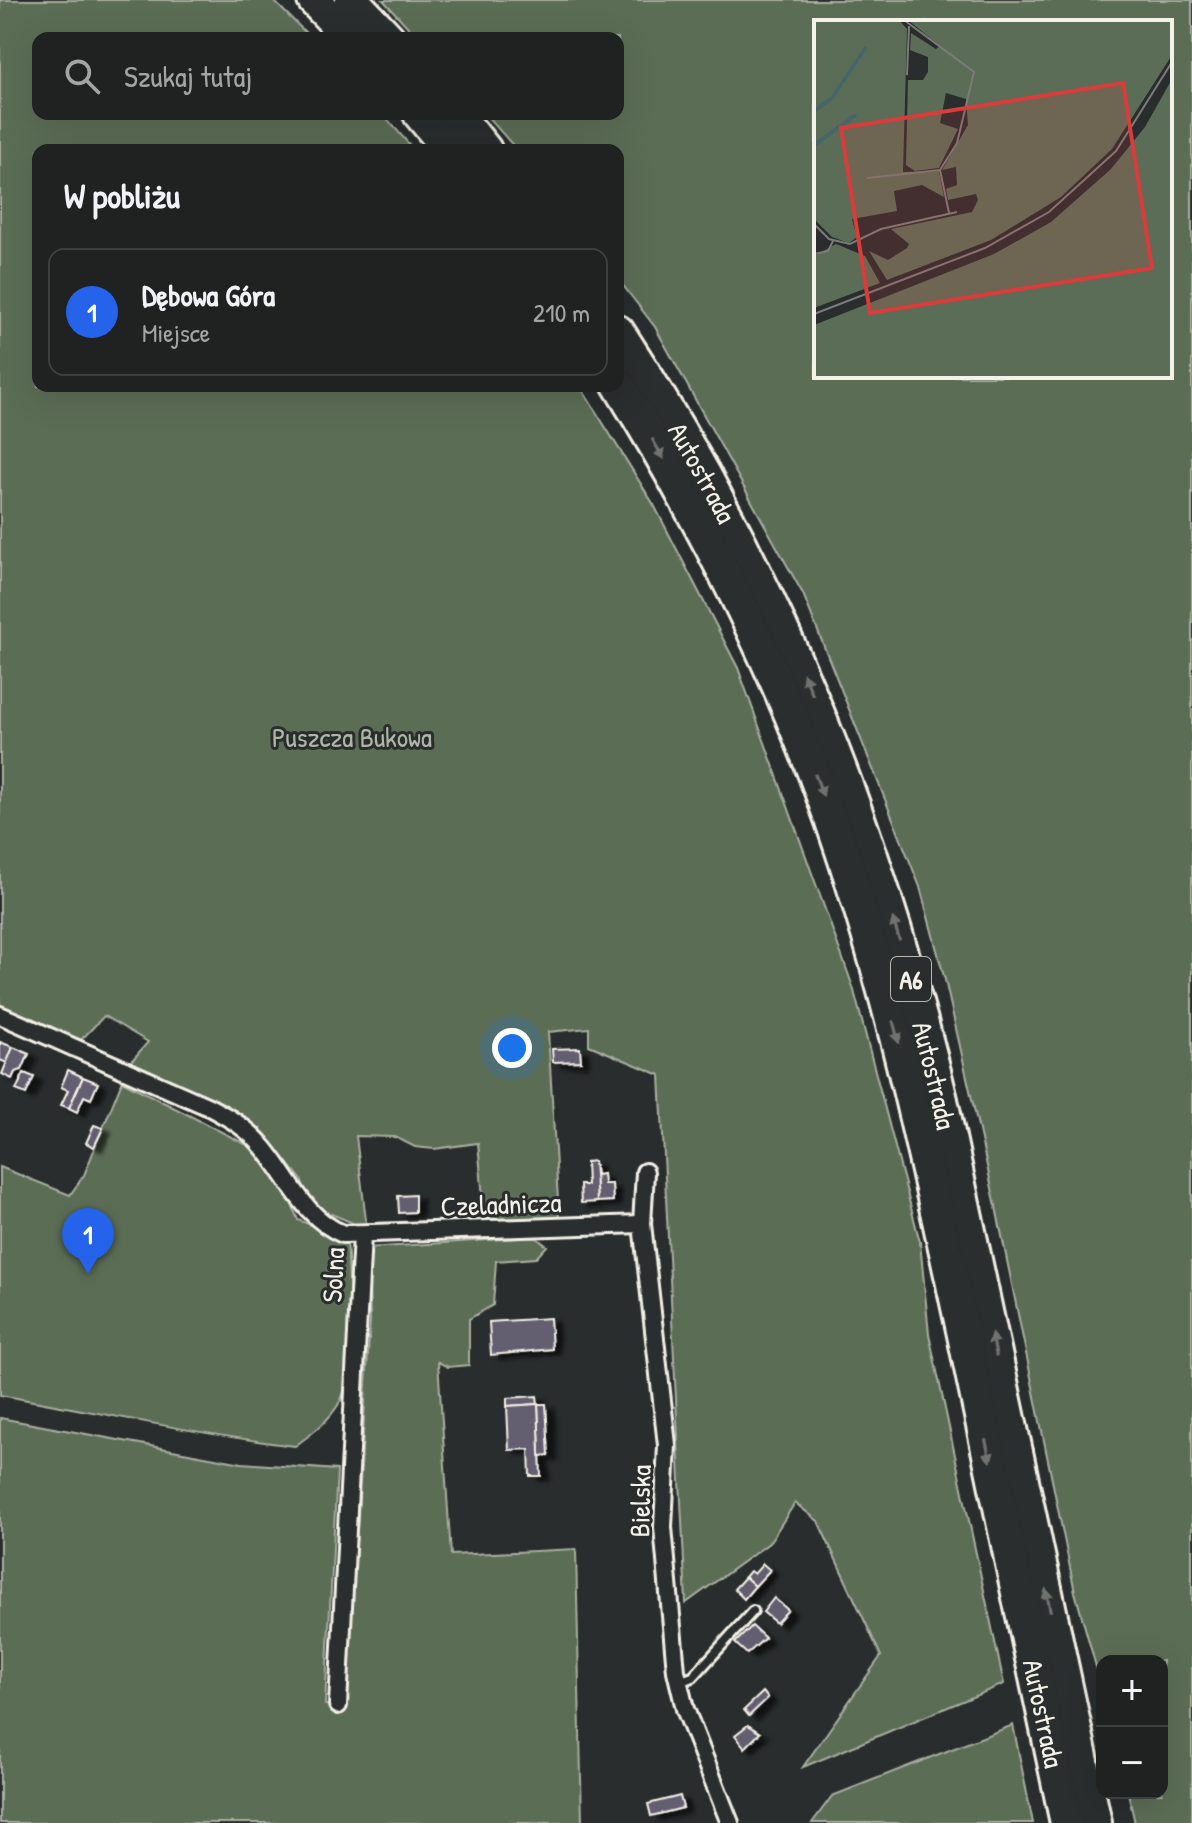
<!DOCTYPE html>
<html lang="pl">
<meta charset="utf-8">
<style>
:root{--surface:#202222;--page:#282a2a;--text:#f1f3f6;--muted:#a2a4a5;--line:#3d3f40;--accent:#2563eb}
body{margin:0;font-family:"Patrick Hand",sans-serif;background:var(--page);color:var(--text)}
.controls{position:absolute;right:24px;bottom:24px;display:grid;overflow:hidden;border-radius:16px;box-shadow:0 8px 32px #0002}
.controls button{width:72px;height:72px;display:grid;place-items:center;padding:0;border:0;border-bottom:2px solid var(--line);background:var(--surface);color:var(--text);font:40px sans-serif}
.you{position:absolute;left:512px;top:1048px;width:28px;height:28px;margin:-20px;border:6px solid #fff;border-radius:50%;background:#1a73e8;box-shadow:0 0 0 12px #1a73e833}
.badge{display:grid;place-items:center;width:52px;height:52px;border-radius:50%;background:var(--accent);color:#fff;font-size:26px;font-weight:700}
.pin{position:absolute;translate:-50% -66px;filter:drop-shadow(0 2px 4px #0008)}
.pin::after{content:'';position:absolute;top:42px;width:28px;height:24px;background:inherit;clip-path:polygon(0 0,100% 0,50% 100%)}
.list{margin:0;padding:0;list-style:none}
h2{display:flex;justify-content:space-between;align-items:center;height:104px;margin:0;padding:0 32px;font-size:34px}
h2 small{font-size:26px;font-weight:400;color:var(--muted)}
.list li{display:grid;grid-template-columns:52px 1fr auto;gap:24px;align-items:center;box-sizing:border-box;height:128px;margin:0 16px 16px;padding:0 16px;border:2px solid var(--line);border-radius:16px}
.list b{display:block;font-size:30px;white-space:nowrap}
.list p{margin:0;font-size:26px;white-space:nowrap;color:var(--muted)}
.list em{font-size:26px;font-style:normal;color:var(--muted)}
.icon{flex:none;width:44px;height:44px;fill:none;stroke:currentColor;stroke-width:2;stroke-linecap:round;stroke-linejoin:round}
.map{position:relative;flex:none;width:1192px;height:1823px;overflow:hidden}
.search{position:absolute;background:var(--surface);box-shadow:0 8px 32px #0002;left:32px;top:32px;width:592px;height:88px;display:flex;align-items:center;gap:20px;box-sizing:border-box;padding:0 28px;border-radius:16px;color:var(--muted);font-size:30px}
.panel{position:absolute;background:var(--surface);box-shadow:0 8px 32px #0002;left:32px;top:144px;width:592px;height:248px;border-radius:16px}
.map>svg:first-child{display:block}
</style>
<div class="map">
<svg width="1192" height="1823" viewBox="0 0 1192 1823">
<defs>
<filter id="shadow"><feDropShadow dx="8" dy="4.5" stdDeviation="2" flood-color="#0009"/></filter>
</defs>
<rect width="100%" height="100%" fill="#2a2d2e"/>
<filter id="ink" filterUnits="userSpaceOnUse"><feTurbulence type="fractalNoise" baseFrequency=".0125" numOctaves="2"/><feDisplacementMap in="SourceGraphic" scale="16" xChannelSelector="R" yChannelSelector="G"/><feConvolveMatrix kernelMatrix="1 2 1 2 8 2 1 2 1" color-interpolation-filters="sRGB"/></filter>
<g filter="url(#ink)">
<!-- green -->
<g fill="#5c6d57" stroke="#a8afa0" stroke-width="2" fill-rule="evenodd">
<path d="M0,0h273l38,38h-273v76h345l31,36h-376v236h542l74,119 84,163 115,319 67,255 9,92 75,350 -201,83 78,-111 -63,-135 -23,-18 -26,40 -83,60 -26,-528 -71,-30v-17l-41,4 11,185 -74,4 -7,-78 -44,6 -19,-2 -20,-10 -39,-1 11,93 -55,-23 -11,-27 -32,-40 -141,-74 20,-23 -44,-26 -23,24 -81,-33z"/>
<path d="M383,0h809v1823h-57l-7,-30h34v-132h-60v27l-27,-96 -81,-395 -49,-217 -25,-93 -117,-293 -148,-267 -37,-48v-129h-101l-32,-36h133v-76h-200zM816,22h354v354h-354z"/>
<path d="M122,1081l135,69 27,35 14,35 49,19c2,32 7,138 -7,163 -12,20 -27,31 -45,44 -99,-12 -197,-34 -295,-51v-228l70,28 14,-20z"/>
<path d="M535,1237l12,9 -11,12 -40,3 -3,44 -24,14v46l-21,2 -10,-5 13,193 125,-6 6,274h-582v-405l242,45 95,7 -12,235 21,3 24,-387 -2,-73z"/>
<path d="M1013,1725l20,98h-221l20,-27z"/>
</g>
<!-- building -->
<g fill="#645e6f" stroke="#f4f1e8" stroke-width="2" filter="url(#shadow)">
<path d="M0,1042l13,5 -6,16 -7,-3z"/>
<path d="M13,1047l16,7 -7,16 -7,2 -3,7 -10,-5z"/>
<path d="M580,1048l1,13 -28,1 -1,-13z"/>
<path d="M68,1070l15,7 -14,31 -8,-3 7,-15 -7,-3z"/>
<path d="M24,1073l10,4 -8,17 -10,-4z"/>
<path d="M83,1077l15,6 -7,16 -7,-3 -7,16 -8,-4z"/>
<path d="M94,1125l9,3 -9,19 -8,-4z"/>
<path d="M594,1161l2,14 7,-1 1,10h8l1,17 -16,1z"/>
<path d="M594,1161l3,41 -16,1 -1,-18h7l-1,-23z"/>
<path d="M415,1195v17l-16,1 -1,-17z"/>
<path d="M550,1318l2,31 -61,6 -2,-33z"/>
<path d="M537,1396l1,8 -31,2v-8z"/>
<path d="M538,1404h8l3,51 -9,1z"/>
<path d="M538,1404l3,72h-11l-1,-27 -20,1 -2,-44z"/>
<path d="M763,1564l7,6 -15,16 -10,-9 5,-6 4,3z"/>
<path d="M745,1577l10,9 -11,13 -10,-10z"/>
<path d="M774,1598l14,12 -12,13 -13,-11z"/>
<path d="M752,1626l13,12 -18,16 -12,-11z"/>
<path d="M763,1692l5,6 -19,18 -5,-6z"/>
<path d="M748,1725l12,8 -15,15 -10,-13z"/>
<path d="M680,1796l3,12 -32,8 -3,-12z"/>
</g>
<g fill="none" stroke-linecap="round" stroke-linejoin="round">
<!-- service casing -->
<g stroke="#f4f1e8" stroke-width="14">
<path id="service" d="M678,1682l15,-5 60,-66"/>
</g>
<!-- minor casing -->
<g stroke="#f4f1e8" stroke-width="22">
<g id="minor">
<path d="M0,1015l209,92c21,11 40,22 55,41 26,31 40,70 79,86l299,-10"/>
<path d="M645,1172l-3,52 25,221 -4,82 13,144 9,38 45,114"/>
<path d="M338,1705l24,-470"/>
</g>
</g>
<!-- motorway casing -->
<g stroke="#f4f1e8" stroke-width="38">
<g id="motorway">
<path d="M314,0l36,38"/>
<path d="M352,0l36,38"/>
<path d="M420,114l30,36"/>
<path d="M456,114l29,36"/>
<path id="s1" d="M618,332c155,236 258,494 323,768l154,723"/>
<path id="s2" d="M618,383c81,132 153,270 206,416 63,173 100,352 139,531 34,164 69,329 104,493"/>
</g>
</g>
<!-- service -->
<use href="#service" stroke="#2a2d2e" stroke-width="8"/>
<!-- minor -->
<use href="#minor" stroke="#2a2d2e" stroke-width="16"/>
<!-- motorway -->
<use href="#motorway" stroke="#2a2d2e" stroke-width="32"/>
</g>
<!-- one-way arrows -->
<defs><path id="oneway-solid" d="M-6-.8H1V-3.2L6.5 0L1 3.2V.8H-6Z" transform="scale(2)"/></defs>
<g fill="#71726f">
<use href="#oneway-solid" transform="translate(658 449) rotate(60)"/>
<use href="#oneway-solid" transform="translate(808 684) rotate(-113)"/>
<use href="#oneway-solid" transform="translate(819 785) rotate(69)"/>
<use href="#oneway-solid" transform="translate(896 929) rotate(-107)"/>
<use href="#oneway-solid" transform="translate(896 1032) rotate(75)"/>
<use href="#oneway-solid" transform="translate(994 1345) rotate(-102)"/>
<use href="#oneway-solid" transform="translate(988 1451) rotate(78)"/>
<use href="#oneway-solid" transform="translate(1048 1600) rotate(-102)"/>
</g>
</g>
<g text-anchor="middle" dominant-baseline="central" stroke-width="6" stroke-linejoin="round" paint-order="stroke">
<!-- shield labels -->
<rect fill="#2a2d2e" stroke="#b7b6b0" stroke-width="2" x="891" y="957" width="40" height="44" rx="6"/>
<g font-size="26" font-weight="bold" fill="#f4f1e8">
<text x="911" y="979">A6</text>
</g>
<!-- street labels -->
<g font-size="28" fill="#f4f1e8" stroke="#2a2d2e">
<text stroke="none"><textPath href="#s1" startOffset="164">Autostrada</textPath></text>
<text stroke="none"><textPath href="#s1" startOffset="812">Autostrada</textPath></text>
<text transform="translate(501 1204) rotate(-2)">Czeladnicza</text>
<text transform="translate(333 1275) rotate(-87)">Solna</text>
<text transform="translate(640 1501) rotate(-89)">Bielska</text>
<text stroke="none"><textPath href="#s2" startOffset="1406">Autostrada</textPath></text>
</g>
<!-- park labels -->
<g font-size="28" fill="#b0b6a7" stroke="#2a2d2e">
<text x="352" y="737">Puszcza Bukowa</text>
</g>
</g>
<!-- overview -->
<g transform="translate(814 20)">
<rect width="358" height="358" fill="#2a2d2e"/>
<path d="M0,0h85l8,9 -4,143 36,-1 5,26 -22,-12 -28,6 3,20 -45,8 5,18 -8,6 -17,-6 -18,-18zM94,0h264v35l-60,94 -51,48 -70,43 -104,40 -18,-29 19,9 19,-12 2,-4 -18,-15 81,-17 6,-12 -2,-6 -28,6 -2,-11 11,-4 -1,-18 -14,3 26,-45 -2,-26 -20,-6 -6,30 18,6 -19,39 -24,3 -9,-6 2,-85h15l5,-8v-15l-18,-7 1,-17 25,16 4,-3zM358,59v299h-358v-53l180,-71 57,-32 60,-53 34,-42zM22,224l29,12 15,27 -66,25v-52z" fill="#5c6d57"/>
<path fill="none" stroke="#486669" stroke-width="4" d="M0,91l18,-13 34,-51M0,125l42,-30"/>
<path fill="none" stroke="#7b7b78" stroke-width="2" d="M90,0l70,52 -17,71 -17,27M93,55l2,-49M126,150l9,43M53,158l73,-8M0,204l15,15 21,5 31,-15 76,-17M0,234l14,-3 5,-10M0,294l171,-66 64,-36 67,-61 56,-89"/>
<path fill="#d93c3b" fill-opacity="0.15" stroke="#d93c3b" stroke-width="4" d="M309,63l29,185 -282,45 -29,-185z"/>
<rect width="358" height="358" fill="none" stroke="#f4f1e8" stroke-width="4"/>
</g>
</svg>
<div class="controls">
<button>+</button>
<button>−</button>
</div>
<div class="you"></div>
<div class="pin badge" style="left:88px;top:1274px">1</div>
<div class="search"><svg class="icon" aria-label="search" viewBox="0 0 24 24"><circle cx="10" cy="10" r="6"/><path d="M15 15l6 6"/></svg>Szukaj tutaj</div>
<section class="panel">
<h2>W pobliżu<small></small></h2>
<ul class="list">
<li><span class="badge">1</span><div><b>Dębowa Góra</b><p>Miejsce</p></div><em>210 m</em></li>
</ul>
</section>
</div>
